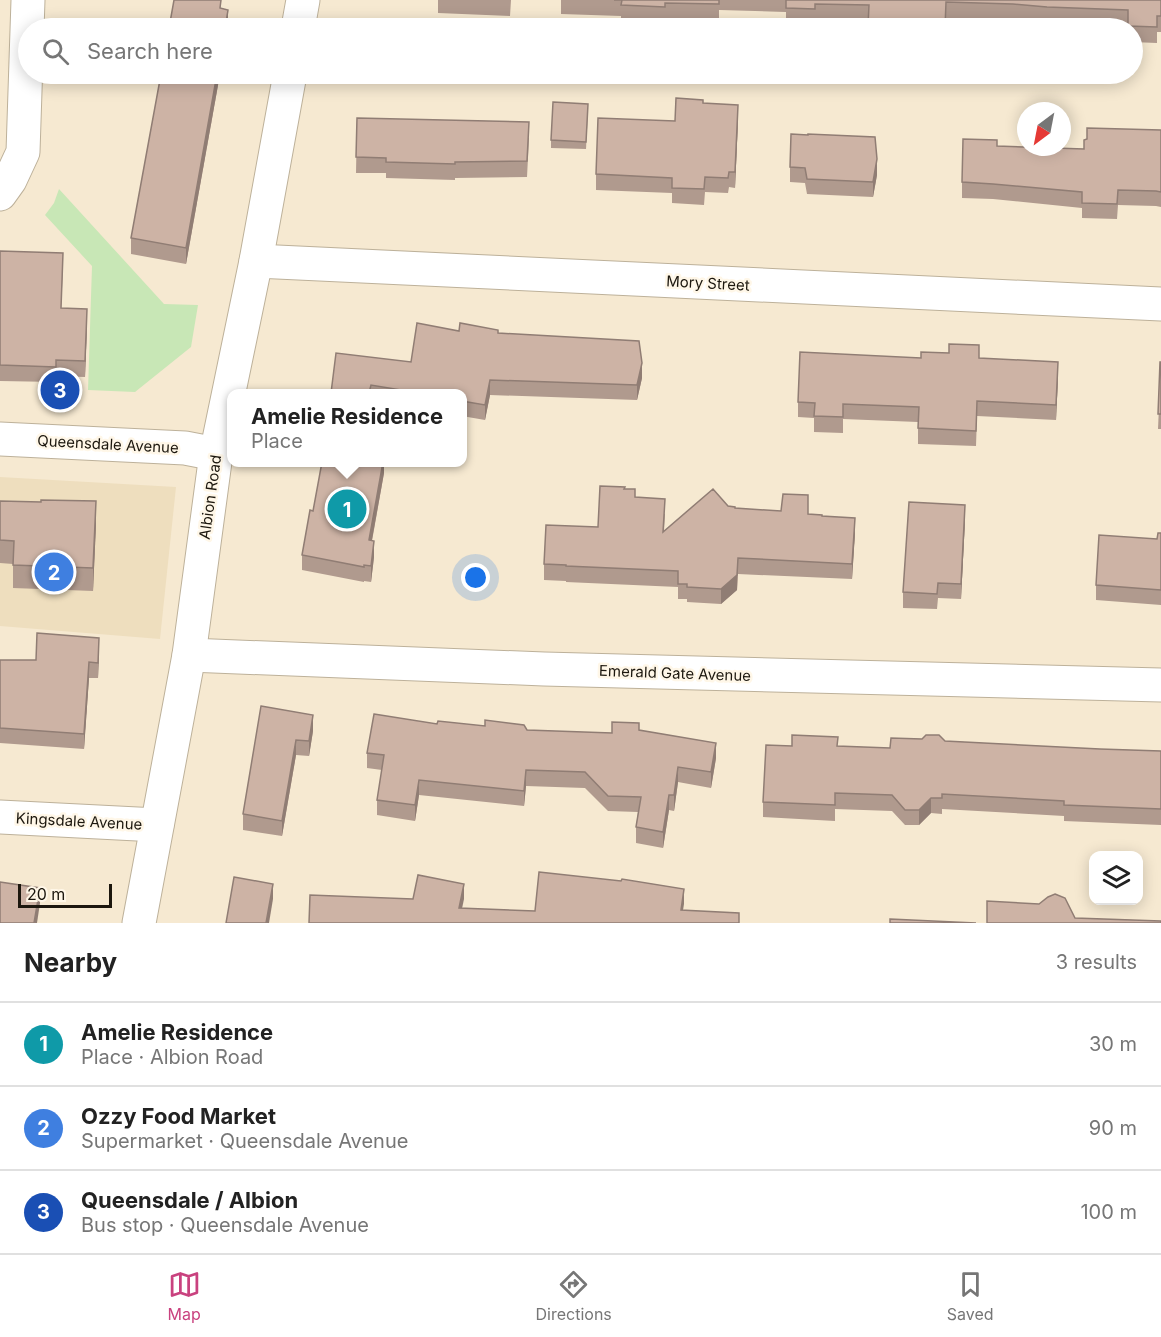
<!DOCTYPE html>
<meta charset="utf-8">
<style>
:root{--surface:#fff;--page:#f2f2f2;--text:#222;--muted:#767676;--line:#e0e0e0;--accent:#c9427f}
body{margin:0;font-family:Inter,sans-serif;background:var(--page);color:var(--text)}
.controls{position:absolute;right:18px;bottom:18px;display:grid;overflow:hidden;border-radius:12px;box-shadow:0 3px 15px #0003}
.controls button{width:54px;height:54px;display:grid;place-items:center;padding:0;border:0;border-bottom:2px solid var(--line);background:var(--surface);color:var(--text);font:30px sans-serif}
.compass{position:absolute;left:1017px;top:102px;width:54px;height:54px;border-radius:50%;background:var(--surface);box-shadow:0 3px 15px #0003;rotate:212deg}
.scale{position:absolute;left:18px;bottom:15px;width:94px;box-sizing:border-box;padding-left:6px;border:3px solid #1c170e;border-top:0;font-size:16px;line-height:21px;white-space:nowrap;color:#1c170e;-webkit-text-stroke:4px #fff7e8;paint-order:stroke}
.you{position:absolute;left:476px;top:578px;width:21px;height:21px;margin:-15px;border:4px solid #fff;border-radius:50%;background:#1a73e8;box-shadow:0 0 0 9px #1a73e833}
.badge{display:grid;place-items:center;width:39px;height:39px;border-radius:50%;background:var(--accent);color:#fff;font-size:20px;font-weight:700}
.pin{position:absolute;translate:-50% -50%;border:3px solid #fff;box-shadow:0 2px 6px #0006}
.popup{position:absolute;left:227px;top:389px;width:240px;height:78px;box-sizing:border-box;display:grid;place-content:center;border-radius:12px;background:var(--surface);filter:drop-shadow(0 2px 4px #0005);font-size:20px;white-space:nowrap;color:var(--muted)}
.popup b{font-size:22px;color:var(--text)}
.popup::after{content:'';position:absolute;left:50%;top:100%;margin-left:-12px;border:12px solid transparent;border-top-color:var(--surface)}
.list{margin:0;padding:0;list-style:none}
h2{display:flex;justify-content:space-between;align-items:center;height:78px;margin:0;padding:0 24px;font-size:26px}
h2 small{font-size:20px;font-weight:400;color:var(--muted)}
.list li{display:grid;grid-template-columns:39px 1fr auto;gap:18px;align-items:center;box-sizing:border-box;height:84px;padding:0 24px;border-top:2px solid var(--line)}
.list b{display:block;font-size:22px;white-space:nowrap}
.list p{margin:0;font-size:20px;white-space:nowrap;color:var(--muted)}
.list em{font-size:20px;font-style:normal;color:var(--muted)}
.icon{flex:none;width:33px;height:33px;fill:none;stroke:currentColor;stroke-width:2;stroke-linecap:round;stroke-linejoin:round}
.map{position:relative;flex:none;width:1161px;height:923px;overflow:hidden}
.search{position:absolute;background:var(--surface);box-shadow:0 3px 15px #0003;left:18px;right:18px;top:18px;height:66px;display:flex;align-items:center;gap:15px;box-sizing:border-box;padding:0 21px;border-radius:33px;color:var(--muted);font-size:22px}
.sheet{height:330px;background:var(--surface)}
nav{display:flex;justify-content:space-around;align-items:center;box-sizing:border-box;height:84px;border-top:2px solid var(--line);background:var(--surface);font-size:16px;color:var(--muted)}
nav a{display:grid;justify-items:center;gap:3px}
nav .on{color:var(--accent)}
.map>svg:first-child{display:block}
</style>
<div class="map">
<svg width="1161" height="923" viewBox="0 0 1161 923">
<rect width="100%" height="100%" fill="#f6e9d1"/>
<!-- built -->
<path fill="#eedebe" d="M0,477l176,10 -16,152 -160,-13z"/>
<!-- green -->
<path fill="#c8e7b6" d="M59,189l105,115 34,1 -7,42 -56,45 -47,-2 4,-124 -47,-51 9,-12z"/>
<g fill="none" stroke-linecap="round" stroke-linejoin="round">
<!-- street casing -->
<g stroke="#bdb19a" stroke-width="35">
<g id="street">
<path d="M0,194l10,-14 13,-28 5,-152"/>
<path d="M256,261l905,43"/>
<path d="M0,439l185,9 31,6"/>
<path d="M189,655l355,14 617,16"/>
<path d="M0,817l157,8"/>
</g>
</g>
<!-- secondary casing -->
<g stroke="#bdb19a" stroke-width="35">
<g id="secondary">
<path d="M298,28l5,-28"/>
<path d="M139,923l50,-268 27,-201 40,-193 34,-187"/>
</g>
</g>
<!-- street -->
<use href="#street" stroke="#fff" stroke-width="33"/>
<!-- secondary -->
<use href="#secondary" stroke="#fff" stroke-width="33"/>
</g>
<!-- wall -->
<g fill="#b09a8e">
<path d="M438,0h73l-1,16 -72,-3z"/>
<path d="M561,0h600v32h-4v11l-25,-1v-14h-4v-3l-81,-3 -34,-3 -67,-1 -1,10h-77l1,-7 -54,-2v6l-29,-2v-11l-67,-2v9h-54v3l-44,-2v-4l-60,-2z"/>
<path d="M161,74h59l-34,190 -55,-10v-16z"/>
<path d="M703,103l35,17 -3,68 -6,-1 -1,6 -23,-1 -1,13 -32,-2v-10l-76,-3v-16l79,-53z"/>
<path d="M588,112l-2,37 -35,-1v-8z"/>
<path d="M357,118l172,20 -2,39 -72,1v2l-69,-2v-5h-30z"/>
<path d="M1161,130v77l-5,-1 -38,-1 -1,14 -35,-1v-10l-89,-9 -31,-1v-16l35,-36 87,3z"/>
<path d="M790,167l87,8 -4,22 -66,-3 -2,-11 -15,-1z"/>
<path d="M0,251l63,18 -2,39 26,16 -2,53 -29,-1v6l-56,-1z"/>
<path d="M459,331l39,2 144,45 -5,22 -147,-5 -5,25 -23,-4v-23h-131l80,-31z"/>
<path d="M921,358h58l79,19 -2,43 -79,-4 -1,30 -58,-2v-22l-75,-3v14l-29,-1v-14l-16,-1v-15z"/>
<path d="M1161,362v67h-3z"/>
<path d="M384,462v11l-12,68 2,16 -3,25 -7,-1v1l-62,-12v-15l11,-44z"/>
<path d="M625,489l10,8 30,17 -1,17 64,-25 7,2 73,6 14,2 33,17 -3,46 -114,-5 -1,16 -16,14 -34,-2v-3h-9v-12l-112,-5v-1l-22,-1v-16l54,-37z"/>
<path d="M0,501l96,23 -3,67 -80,-3v-24l-13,-1z"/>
<path d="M965,520l-4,79 -23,-1 -1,11 -34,-1v-16z"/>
<path d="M1161,533v72l-65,-5v-15l61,-46z"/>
<path d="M99,653l-1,25h-9l-5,71 -84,-6v-83h36z"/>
<path d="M261,706l52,25 -4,25 -13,-1 -14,81 -39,-6v-16z"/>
<path d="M437,724l90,6 85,3 27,-3 77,28 -5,30 -33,-6 -4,29 -5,-1 -6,38 -27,-5v-16l2,-15 -30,-1 -23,-23 -59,-2 -2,20 -105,-11 -4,26 -38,-6v-15l5,-30 -15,-2v-15z"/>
<path d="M945,741l155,8 61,2v74l-97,-4v-5l-122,-7v5l-11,-1 -12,12h-14l-13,-14 -57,-2v12l-72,-4v-15l75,-56 52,2z"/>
</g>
<!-- shaded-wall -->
<g fill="#907d74">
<path d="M228,10v18h-3z"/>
<path d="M217,74h3l-34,190v-16z"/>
<path d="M738,105v15l-3,68v-16z"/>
<path d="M877,159v16l-4,22v-15z"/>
<path d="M87,309v15l-2,53v-16z"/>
<path d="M1058,362v15l-2,43v-15z"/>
<path d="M642,363v15l-5,22v-15z"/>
<path d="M490,380v15l-5,25v-15z"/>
<path d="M383,462h1v11l-15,83v-16z"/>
<path d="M96,501v23l-3,67v-23z"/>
<path d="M965,505v15l-4,79v-15z"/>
<path d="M855,518v15l-3,46v-15z"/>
<path d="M374,541v16l-3,25v-16z"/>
<path d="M738,558l-1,32 -16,14v-15z"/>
<path d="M99,638v15l-1,25v-15z"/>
<path d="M89,662v16l-5,71v-15z"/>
<path d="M313,715v16l-4,25v-15z"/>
<path d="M296,740v15l-14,81v-15z"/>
<path d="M716,743v15l-5,30v-16z"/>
<path d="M678,767v15l-4,29v-16z"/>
<path d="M526,770v16l-2,20v-15z"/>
<path d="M419,780v15l-4,26v-16z"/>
<path d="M669,795v15l-6,38v-16z"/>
<path d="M931,798v15l-12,12v-15z"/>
<path d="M273,884v15l-4,24h-3z"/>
<path d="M464,884v15l-5,24v-15z"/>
<path d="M40,888v15l-3,20h-3z"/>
<path d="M684,889v15l-3,19v-13z"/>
</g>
<!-- building -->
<g fill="#cdb3a5" stroke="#907d74" stroke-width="1.5">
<path d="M174,0h47l-1,8 8,2 -3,18h-56z"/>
<path d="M614,0h105v4l-54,-1v4l-44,-2 1,-5z"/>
<path d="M786,0h375v16h-4v11l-29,-1v-16l-81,-3 -34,-3 -67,-2 -1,26 -77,-2 1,-21 -54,-1v5l-29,-1z"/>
<path d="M161,74h56l-31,174 -55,-10z"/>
<path d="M676,98l27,2v3l35,2 -3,67h-6l-1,6 -23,-1 -1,12 -32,-1v-10l-76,-4 2,-56 77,3z"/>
<path d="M553,102l35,2 -2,38 -35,-2z"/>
<path d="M357,118l172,4 -2,39 -72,1v2l-69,-2v-4l-30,-1z"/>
<path d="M1087,128l74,2v62l-5,-1 -38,-1 -1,14 -35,-1v-11l-89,-8 -31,-2 1,-43 34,1v6l87,3v-9l3,-1z"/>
<path d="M791,134l17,1v-1l67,3 2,22 -4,23 -66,-3 -2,-11 -15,-1z"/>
<path d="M0,251l63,2 -2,55 26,1 -2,52 -29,-1v7l-56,-2z"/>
<path d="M417,323l42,8 1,-8 38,7v3l141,8 3,22 -5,22 -147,-5 -5,25 -23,-4v-8h-43l-48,-8 -2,8h-38l5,-40 75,9z"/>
<path d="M949,344l30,1v13l79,4 -2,43 -79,-4 -1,30 -58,-3 1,-21 -76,-3v13l-29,-1 1,-13 -17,-1 2,-50 121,6v-6l28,1z"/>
<path d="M1160,362h1v52h-3z"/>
<path d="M322,462h61l-14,78 5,1 -3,25 -7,-1v2l-62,-12 8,-45 3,1z"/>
<path d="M600,486l25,1 -1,2h11v8l30,2 -2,33 50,-43 15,17 7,1v1l46,3 2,-17 25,1v19l14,1v1l33,2 -3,46 -114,-6 -1,17 -16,14 -34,-2v-3h-9v-13l-112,-5v-1l-22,-1 2,-39 52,2z"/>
<path d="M41,500l55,1 -3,67 -80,-3 1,-24 -14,-1v-39l41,1z"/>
<path d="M909,502l56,3 -4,79 -23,-1 -1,11 -34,-2z"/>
<path d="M1158,533h3v57l-65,-5 3,-50 58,4z"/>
<path d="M37,633l62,5 -1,25 -9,-1 -5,72 -84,-6v-68h36z"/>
<path d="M261,706l52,9 -4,26 -13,-1 -14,81 -39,-7z"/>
<path d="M374,714l63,10 1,-3 47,5v-6l39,5 3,5 85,3v-11l27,1v7l77,13 -5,29 -33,-5 -4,28h-5l-6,37 -27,-5 5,-30 -33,-1 -23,-24 -59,-2 -2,21 -105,-11 -4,25 -38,-5 7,-45 -17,-2z"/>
<path d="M792,735l46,2 -1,9 53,2 1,-10 31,1 4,-4h13l6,6 155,8 61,2v58l-97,-4v-4l-122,-7v4h-11l-12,12h-14l-13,-15 -57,-2v12l-72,-3 3,-57 26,1z"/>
<path d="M539,872l82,9 1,-2 62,10 -3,21 58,3v10h-430l1,-28 103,4 5,-24 46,9 -5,24 76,3z"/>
<path d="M234,877l39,7 -7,39h-40z"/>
<path d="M0,882l40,6 -6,35h-34z"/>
<path d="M1055,894l10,4 10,20 86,3v2h-174v-22l52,3 9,-7z"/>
<path d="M890,919l86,4h-86z"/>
</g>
<g text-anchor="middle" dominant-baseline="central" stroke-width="5" stroke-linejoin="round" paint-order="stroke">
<!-- street labels -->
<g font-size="15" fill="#1c170e" stroke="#fff7e8">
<text transform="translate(708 283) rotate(3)">Mory Street</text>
<text transform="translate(108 444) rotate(3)">Queensdale Avenue</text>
<text transform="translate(210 497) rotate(-82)">Albion Road</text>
<text transform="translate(675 673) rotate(2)">Emerald Gate Avenue</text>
<text transform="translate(79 821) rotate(3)">Kingsdale Avenue</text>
</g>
</g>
</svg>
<div class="controls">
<button><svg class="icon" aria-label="layers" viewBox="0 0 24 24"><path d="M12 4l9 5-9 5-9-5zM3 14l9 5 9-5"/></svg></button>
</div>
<svg class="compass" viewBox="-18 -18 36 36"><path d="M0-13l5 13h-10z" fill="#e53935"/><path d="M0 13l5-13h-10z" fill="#767676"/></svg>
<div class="scale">20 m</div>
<div class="you"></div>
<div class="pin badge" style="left:347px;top:509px;background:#0f9aa8">1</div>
<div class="popup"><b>Amelie Residence</b>Place</div>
<div class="pin badge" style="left:54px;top:572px;background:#3f7fe0">2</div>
<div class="pin badge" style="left:60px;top:390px;background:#1a4fb4">3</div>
<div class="search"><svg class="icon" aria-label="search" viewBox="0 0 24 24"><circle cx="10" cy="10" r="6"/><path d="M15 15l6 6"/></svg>Search here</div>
</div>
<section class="sheet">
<h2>Nearby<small>3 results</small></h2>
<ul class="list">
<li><span class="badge" style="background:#0f9aa8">1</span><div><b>Amelie Residence</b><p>Place · Albion Road</p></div><em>30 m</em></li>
<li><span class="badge" style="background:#3f7fe0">2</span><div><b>Ozzy Food Market</b><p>Supermarket · Queensdale Avenue</p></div><em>90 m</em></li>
<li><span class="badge" style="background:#1a4fb4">3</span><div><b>Queensdale / Albion</b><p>Bus stop · Queensdale Avenue</p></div><em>100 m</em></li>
</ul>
</section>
<nav>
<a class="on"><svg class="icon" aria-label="map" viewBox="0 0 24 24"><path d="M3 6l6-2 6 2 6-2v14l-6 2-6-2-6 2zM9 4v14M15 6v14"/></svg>Map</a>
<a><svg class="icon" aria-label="directions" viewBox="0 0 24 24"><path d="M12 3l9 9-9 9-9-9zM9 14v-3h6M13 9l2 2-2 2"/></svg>Directions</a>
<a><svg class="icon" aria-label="saved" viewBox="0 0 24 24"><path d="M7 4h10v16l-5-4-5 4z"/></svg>Saved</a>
</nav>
